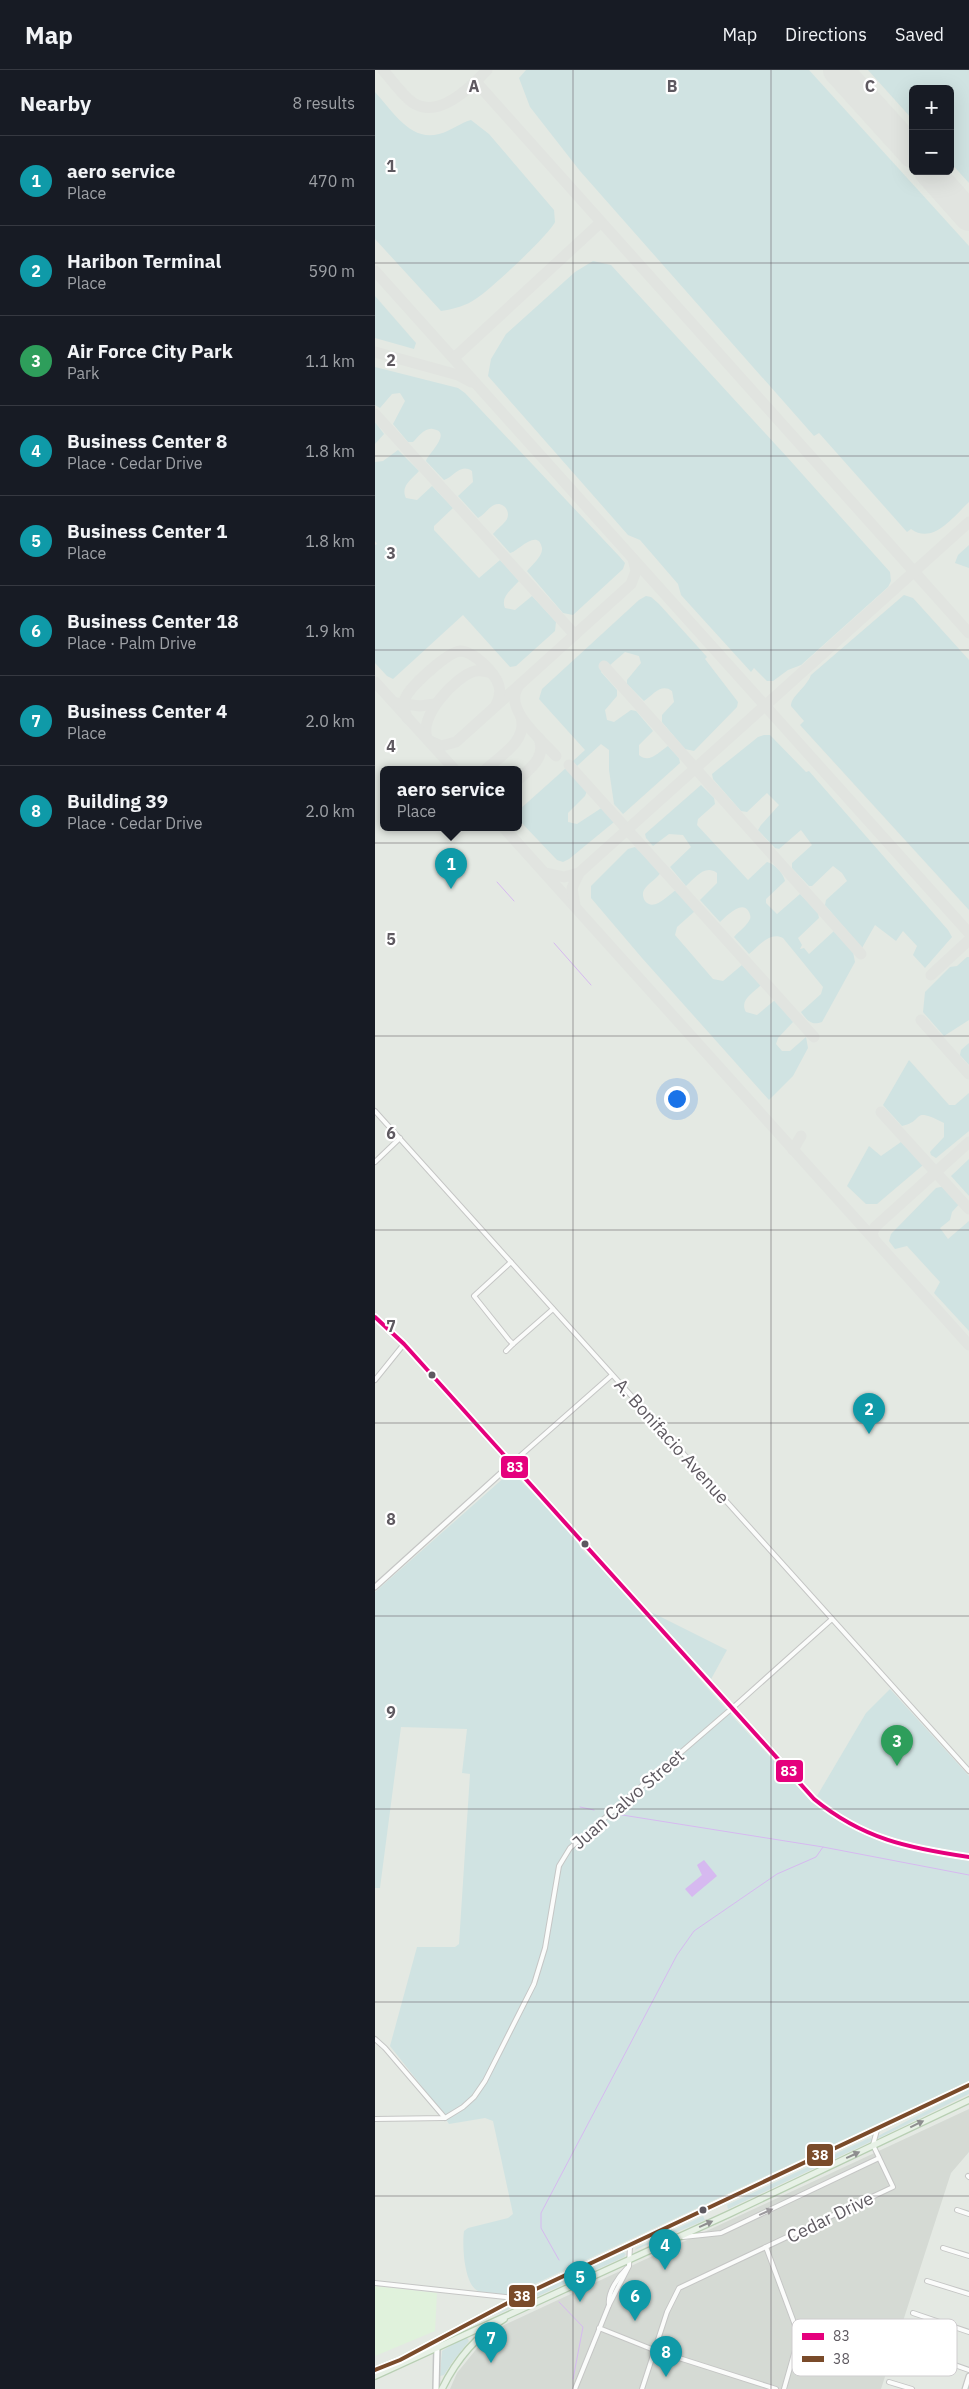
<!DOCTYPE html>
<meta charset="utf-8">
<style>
:root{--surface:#171b24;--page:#242831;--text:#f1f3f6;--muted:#9ea1a6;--line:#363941;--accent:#ea580c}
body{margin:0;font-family:"IBM Plex Sans",sans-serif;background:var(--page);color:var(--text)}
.controls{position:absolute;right:15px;top:15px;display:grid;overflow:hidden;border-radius:8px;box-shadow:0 5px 20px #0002}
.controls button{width:45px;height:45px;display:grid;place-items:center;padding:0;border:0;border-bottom:1px solid var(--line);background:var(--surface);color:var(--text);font:25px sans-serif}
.you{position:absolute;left:301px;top:1028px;width:18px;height:18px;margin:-12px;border:4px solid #fff;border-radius:50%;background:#1a73e8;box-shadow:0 0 0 8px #1a73e833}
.badge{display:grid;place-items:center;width:32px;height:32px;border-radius:50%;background:var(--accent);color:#fff;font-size:16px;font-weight:700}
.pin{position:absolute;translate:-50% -41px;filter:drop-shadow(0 1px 2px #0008)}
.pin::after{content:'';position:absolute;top:26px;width:18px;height:15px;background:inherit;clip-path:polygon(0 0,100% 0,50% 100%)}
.popup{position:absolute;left:5px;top:696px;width:142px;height:65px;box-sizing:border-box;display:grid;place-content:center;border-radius:8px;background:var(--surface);filter:drop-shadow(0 1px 4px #0005);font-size:16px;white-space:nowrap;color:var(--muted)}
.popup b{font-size:19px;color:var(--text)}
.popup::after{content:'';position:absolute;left:50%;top:100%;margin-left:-10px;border:10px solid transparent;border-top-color:var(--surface)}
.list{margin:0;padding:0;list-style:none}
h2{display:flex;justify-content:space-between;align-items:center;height:65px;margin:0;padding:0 20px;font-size:21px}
h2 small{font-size:16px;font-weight:400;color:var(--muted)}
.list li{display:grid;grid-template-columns:32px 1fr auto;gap:15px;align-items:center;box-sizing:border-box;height:90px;padding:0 20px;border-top:1px solid var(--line)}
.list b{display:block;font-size:19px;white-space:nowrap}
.list p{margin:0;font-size:16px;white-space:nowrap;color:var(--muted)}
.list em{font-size:16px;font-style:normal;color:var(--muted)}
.map{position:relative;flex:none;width:594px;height:2319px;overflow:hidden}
header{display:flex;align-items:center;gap:30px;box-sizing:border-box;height:70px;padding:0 25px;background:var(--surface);border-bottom:1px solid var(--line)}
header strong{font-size:24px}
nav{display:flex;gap:28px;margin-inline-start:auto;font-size:18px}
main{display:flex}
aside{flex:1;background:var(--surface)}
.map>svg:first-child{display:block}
</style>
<header>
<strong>Map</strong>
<nav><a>Map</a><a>Directions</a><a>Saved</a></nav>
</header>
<main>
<aside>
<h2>Nearby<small>8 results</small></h2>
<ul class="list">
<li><span class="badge" style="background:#0f9aa8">1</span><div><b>aero service</b><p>Place</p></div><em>470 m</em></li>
<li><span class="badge" style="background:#0f9aa8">2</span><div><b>Haribon Terminal</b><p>Place</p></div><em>590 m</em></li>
<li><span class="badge" style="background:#2e9e5b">3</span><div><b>Air Force City Park</b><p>Park</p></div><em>1.1 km</em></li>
<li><span class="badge" style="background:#0f9aa8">4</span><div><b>Business Center 8</b><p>Place · Cedar Drive</p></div><em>1.8 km</em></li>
<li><span class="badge" style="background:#0f9aa8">5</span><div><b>Business Center 1</b><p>Place</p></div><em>1.8 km</em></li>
<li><span class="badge" style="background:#0f9aa8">6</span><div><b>Business Center 18</b><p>Place · Palm Drive</p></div><em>1.9 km</em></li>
<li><span class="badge" style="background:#0f9aa8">7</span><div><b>Business Center 4</b><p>Place</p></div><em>2.0 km</em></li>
<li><span class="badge" style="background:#0f9aa8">8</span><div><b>Building 39</b><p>Place · Cedar Drive</p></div><em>2.0 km</em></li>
</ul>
</aside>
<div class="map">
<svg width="594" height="2319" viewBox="0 0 594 2319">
<rect width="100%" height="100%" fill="#e4e9e3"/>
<!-- commercial -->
<path fill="#e0f2dc" d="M0,2216l62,7 -2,38 -60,25z"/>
<!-- industrial -->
<path fill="#d5dad4" d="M594,2039v43l-18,21 -70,216h-431l7,-16 21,-26 26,-22z"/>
<!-- green -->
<g fill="#d0e3e2">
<path d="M151,0h283l160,176v256c-16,15 -36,43 -58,27l-4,3 -88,-99 -5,3 -234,-265 -50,-64 -11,-29z"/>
<path d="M493,0h101v113l-19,-21v-73h-37v31z"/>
<path d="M0,22c17,18 35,50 64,42 12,-3 21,-11 32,-14l18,14 65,76 1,12c-6,13 -64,67 -78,76 -11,8 -23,11 -36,13l-66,-72z"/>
<path d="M218,191l18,4 176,192 103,115 1,9 -3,6 -87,78 -13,5 -15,11h-6l-13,-13 -3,4 -70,-77 -3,-11 -38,-44 -12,-5 -140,-159 3,-17 15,-25 69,-62z"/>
<path d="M0,226l41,47 -2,6 -39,-11z"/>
<path d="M0,297l83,21 7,5 154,163 6,7 -2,6 -50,46 -10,-2 -36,-42c5,-6 16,-15 15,-23 -4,-21 -25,4 -32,5l-17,-19c4,-5 11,-10 14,-15 4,-9 -5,-18 -13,-14 -6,3 -10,10 -16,13l-20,-22 15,-14 -1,-11c-12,-8 -18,6 -28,9l-18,-19c2,-7 27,-29 7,-32 -8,-2 -15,8 -20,13h-5l-15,-18 12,-23 -5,-8 -8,1 -12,14 -5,-3z"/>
<path d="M0,352l9,12 -9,10z"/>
<path d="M23,380l21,21c-7,8 -19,15 -13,27l11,2 15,-14 21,22 -19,18v4l45,48 21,-18 19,21c-7,8 -19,16 -14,27l10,2 17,-14 24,26 -1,9 -39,35 -6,1 -47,-52 -70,64 -6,-3 -12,-13v-118l2,-1 -2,-3v-79l8,-1z"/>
<path d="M594,475v23l-14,-5 3,-8z"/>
<path d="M529,525l9,3 56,62v250l-169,-185 4,-4 -13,-15c0,-10 15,-18 20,-31z"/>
<path d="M271,526l5,1 8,7 48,53 -2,2 33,43 -1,5 -43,44 -9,-2 -23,-27v-7l12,-13 -2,-11c-11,-8 -19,4 -28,10l-17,-17v-4l14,-17 -2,-7 -14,-4 -15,13 -6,1 -3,6 16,18v6l-12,14 2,10 7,2 17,-12 5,1 17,20 -14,14v10c10,9 20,-3 29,-9l11,12 1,5 -57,51 -9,-10 -5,-34v-20l-8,-6 -24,22 -4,-5 12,-11 -46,-51 3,-10 97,-89z"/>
<path d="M389,665h6l36,37 3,-1 139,159 4,7 -27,31 -12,-13 4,-9 -14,-15 -7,10 -21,-16 -13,23 -37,-43 1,-5 21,-19 -5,-8 -9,-7 -21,20h-3l-17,-18v-5l20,-18 -11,-15 -22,19 -4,-1 -17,-18 3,-5 18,-20 -12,-12 -20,19 -6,-1 -28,-32 -1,-5 46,-37z"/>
<path d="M191,698l21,23 -2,5 -17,17v9l9,2 26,-17 11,15 -45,37 -6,3 -6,-2 -38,-40v-10z"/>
<path d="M326,715l13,13 1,6 -17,15 -1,6 51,55 19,-18c8,2 16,11 18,19l-19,18v4l11,11 23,-20 18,19 1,5 -21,20 4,7 -2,4 4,-1 5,6 25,-23 19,21 2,10 -33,60c-11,4 -15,-2 -21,-10l20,-18 2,-7 -40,-49c-13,-7 -24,8 -34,16l-15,-17c4,-5 13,-11 16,-18 1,-2 0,-5 -1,-7 -7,-13 -23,5 -29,10l-20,-22 17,-17v-10c-12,-9 -22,5 -31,13l-16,-19 21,-20 -8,-12 -14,-1 -16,12 -7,-8 -1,-4z"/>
<path d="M260,777l26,25c-4,7 -13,11 -17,18 -2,3 -1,8 1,11 9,11 23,-6 31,-11l19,21 -18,16 -2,8 38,44 10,2 19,-16 19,20c-8,8 -22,15 -15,27l11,3 18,-15 18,22 -15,16 -2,6 6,7h8l16,-14 2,11 -15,28 -24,24 -127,-142 -51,-60v-12l37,-37z"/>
<path d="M592,887h2v63l-25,16 -21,-24 2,-20 25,-25 7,-1z"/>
<path d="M594,973v22l-9,-10 1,-5z"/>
<path d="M534,990l40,45h6l14,-12v38l-33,27 -5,-3 -1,-3 14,-15v-14c-34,-17 -18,-2 -42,3l-19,-21z"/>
<path d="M526,1072l22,23 -46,39h-11l-19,-18 22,-40 12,10z"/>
<path d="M594,1089v37l-18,-20z"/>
<path d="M570,1116l15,17 -8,9 -2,8 -10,8 8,11 21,-18v110l-35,-38 6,-11 -33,-36 -12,3 -6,-8 2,-7 45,-46z"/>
<path d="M136,1404l5,2 43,44 28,35 10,8 136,154 65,70 24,22 28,19 34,15 85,17v221l-460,215c-10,-2 -23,-1 -31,-5 -14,-7 -16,-46 -14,-60l4,-3 40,-10 5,-4 -20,-93 -8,-3 -36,6 -11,-17 -48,-61 27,-99h38l4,-3 11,-170 -8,-1 5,-44 -66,-2 -21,161h-5v-296l132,-117z"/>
<path d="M272,1540l80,40 -17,31z"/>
<path d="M515,1619l79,87v80c-42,-6 -85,-16 -121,-37 -11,-6 -21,-16 -31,-23l49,-83z"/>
<path d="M594,2019v5l-90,44 -3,-1z"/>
<path d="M492,2069l4,-1 1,3 -144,68 -1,-4z"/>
<path d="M328,2146l2,4 -70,30 1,-2z"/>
<path d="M248,2182l3,2 -2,3 -130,59 29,-17z"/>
<path d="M91,2266l3,5 -16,20 -9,14 -4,1 2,-25z"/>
</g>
<!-- water -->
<path fill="#d6b9f0" d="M329,1790l13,16 -25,21 -7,-8 17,-14 -5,-10z"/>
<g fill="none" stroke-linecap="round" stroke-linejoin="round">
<!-- stream -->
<g stroke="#d6b9f0" stroke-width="1">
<path d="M122,812l17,19"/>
<path d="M179,873l37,42"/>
<path d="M205,1737l14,3"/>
<path d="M241,1744l207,33"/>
<path d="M184,2190l-18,-32v-15l136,-258 17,-24 83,-57 39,-17 7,-10 146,28"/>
<path d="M184,2232l24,25 -10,52"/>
</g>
<!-- taxiway -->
<g stroke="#e1e4e0" stroke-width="11">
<path d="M8,0c8,9 22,29 32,34 25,14 56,-17 72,-34"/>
<path d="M101,12l493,551"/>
<path d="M0,201l594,662"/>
<path d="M0,282l83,23 13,7"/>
<path d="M79,288l146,-135"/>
<path d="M0,344l200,221"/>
<path d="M229,596l257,288"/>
<path d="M116,603c-5,-2 -10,-3 -16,-2 -19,5 -59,47 -47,69l13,6 15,-4 175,-158 5,-13 -3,-12"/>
<path d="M0,612l80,88"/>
<path d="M143,617c-15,22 24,53 38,69"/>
<path d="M22,633l23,3 15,-2"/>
<path d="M32,648c-2,-6 -4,-13 -2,-19 4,-12 43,-47 55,-48 14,0 36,23 39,35 2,7 0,13 -3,19"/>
<path d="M194,695l245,272"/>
<path d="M110,700c15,-14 43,-29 36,-53"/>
<path d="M144,709c13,-12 27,-22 20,-41"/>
<path d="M129,758l465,517"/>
<path d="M171,803l18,4 15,-4 390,-351"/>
<path d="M200,836l-3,-18 7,-15"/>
<path d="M556,905l38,-35"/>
<path d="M546,950l48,54"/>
<path d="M506,1042l88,97"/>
<path d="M418,1080l8,-14"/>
<path d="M499,1169l-2,-6 3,-6 94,-85"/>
</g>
<!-- runway -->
<g stroke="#e1e4e0" stroke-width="30">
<path d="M463,0l75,83"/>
<path d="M554,101l40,45"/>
</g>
<!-- minor casing -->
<g stroke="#c5c6c5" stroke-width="6">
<g id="minor">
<path d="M0,1041l594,660"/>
<path d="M0,1092l25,-24"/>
<path d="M136,1192l-37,34 35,44 4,4 40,-35"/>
<path d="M131,1281l7,-7"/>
<path d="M0,1310l29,-36"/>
<path d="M136,1394l101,-89"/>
<path d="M0,1969l10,9 60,70"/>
<path d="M0,2049l70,-1 18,-11 11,-10 11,-16 49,-97 11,-36 14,-82 11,-18 167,-144 95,-85"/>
<path d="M593,2106l1,1"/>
<path d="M582,2140l12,4"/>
<path d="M308,2167l38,-4 158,-75"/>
<path d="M391,2177l33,89 -15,53"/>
<path d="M568,2178l26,8"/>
<path d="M552,2211l42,13"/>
<path d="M0,2213l139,15"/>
<path d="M234,2235c-2,-13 10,-29 18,-37"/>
<path d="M538,2243l56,19"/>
<path d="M224,2258l55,22 122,39"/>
<path d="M526,2276l68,24"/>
<path d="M514,2312l23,7"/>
<path d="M200,2319l34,-84 20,-39 1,-20"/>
<path d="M267,2319l25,-77 12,-24 214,-101 -20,-42 4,-15"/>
</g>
</g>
<!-- tertiary casing -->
<g stroke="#c5c6c5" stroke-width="7">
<g id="tertiary">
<path d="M0,1517l136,-123"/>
<path d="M590,2319l4,-13"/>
</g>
</g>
<!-- secondary casing -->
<g stroke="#c4c6c5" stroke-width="8">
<g id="secondary">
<path d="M0,1247l29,27 410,455c49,40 94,49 155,58"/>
<path d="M61,2319l1,-43"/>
</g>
</g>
<!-- primary casing -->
<g stroke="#b8cfb3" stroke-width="8">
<g id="primary">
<path d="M0,2300l25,-10 117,-62 452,-213"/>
<path d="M0,2306l354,-162 240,-114"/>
<path d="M67,2319c14,-29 34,-53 62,-70"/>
</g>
</g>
<!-- minor -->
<use href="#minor" stroke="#fbfcfb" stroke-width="4"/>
<!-- tertiary -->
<use href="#tertiary" stroke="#fbfcfb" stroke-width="4.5"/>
<!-- secondary -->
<use href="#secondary" stroke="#fbfcfb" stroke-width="5"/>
<!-- primary -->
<use href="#primary" stroke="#e7f1e6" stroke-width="5.5"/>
<!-- bus-1 casing -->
<g stroke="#fff" stroke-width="8">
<path id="bus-1" d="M0,1247l29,27 410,455c49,40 94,49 155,58"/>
</g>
<!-- bus-2 casing -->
<g stroke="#fff" stroke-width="8">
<path id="bus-2" d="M0,2300l25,-10 117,-62 452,-213"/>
</g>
<!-- bus-1 -->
<use href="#bus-1" stroke="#e5007d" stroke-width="4"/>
<!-- bus-2 -->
<use href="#bus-2" stroke="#7a4b2a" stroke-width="4"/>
</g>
<!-- one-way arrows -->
<defs><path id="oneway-solid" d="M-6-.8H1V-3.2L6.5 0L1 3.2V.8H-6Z" transform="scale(1.25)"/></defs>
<g fill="#8e8e8f">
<use href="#oneway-solid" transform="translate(542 2054) rotate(-26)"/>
<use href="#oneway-solid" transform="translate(478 2085) rotate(-25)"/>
<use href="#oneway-solid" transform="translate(331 2154) rotate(-24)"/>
</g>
<use fill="#9d9a9e" href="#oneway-solid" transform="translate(391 2142) rotate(-24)"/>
<!-- grid -->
<path fill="none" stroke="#5e5960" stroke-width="1" stroke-opacity="0.55" d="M198,0v2319M396,0v2319M0,193h594M0,386h594M0,580h594M0,773h594M0,966h594M0,1160h594M0,1353h594M0,1546h594M0,1739h594M0,1932h594M0,2126h594"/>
<!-- markers -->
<g fill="#5e5960" stroke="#fff" stroke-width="2">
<circle cx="57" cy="1305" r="4.5"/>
<circle cx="210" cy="1474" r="4.5"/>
<circle cx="328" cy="2140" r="4.5"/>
</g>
<g text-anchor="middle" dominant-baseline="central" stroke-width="4.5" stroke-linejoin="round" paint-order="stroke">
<!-- street labels -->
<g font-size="18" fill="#5e5960" stroke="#fff">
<text transform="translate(297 1371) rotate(48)">A. Bonifacio Avenue</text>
<text transform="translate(253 1729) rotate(-41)">Juan Calvo Street</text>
<text transform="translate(455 2147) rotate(-26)">Cedar Drive</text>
</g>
</g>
<!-- legend -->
<rect x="417" y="2249" width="165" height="57" rx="8" fill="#fff" stroke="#cfcdcf" stroke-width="1"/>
<rect x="427" y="2263" width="22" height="7" fill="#e5007d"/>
<rect x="427" y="2286" width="22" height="6" fill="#7a4b2a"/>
<g font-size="14" fill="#5e5960">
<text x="458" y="2271">83</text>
<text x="458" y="2294">38</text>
</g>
<g font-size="16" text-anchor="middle" font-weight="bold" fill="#5e5960" stroke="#fff" stroke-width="4.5" stroke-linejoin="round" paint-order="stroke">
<text x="99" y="22">A</text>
<text x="297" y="22">B</text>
<text x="495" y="22">C</text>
<text x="16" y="102">1</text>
<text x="16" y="296">2</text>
<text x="16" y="489">3</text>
<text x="16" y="682">4</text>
<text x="16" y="875">5</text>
<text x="16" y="1069">6</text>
<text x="16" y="1262">7</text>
<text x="16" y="1455">8</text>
<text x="16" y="1648">9</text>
</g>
<g stroke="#fff" stroke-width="2">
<rect x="125" y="1385" width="29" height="24" rx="5" fill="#e5007d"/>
<rect x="400" y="1689" width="29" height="24" rx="5" fill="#e5007d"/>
<rect x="431" y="2073" width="28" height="24" rx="5" fill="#7a4b2a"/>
<rect x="133" y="2214" width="28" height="24" rx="5" fill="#7a4b2a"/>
</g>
<g font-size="14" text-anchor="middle" font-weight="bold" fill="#fff">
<text x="140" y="1402">83</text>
<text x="414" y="1706">83</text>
<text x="445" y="2090">38</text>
<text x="147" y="2231">38</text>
</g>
</svg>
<div class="controls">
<button>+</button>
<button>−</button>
</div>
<div class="you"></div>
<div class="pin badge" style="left:76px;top:819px;background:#0f9aa8">1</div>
<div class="popup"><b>aero service</b>Place</div>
<div class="pin badge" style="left:494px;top:1364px;background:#0f9aa8">2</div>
<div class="pin badge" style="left:522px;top:1696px;background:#2e9e5b">3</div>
<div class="pin badge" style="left:290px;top:2200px;background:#0f9aa8">4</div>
<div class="pin badge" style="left:205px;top:2232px;background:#0f9aa8">5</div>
<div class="pin badge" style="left:260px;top:2251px;background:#0f9aa8">6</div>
<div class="pin badge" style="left:116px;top:2293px;background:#0f9aa8">7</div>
<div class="pin badge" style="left:291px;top:2307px;background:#0f9aa8">8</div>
</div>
</main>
